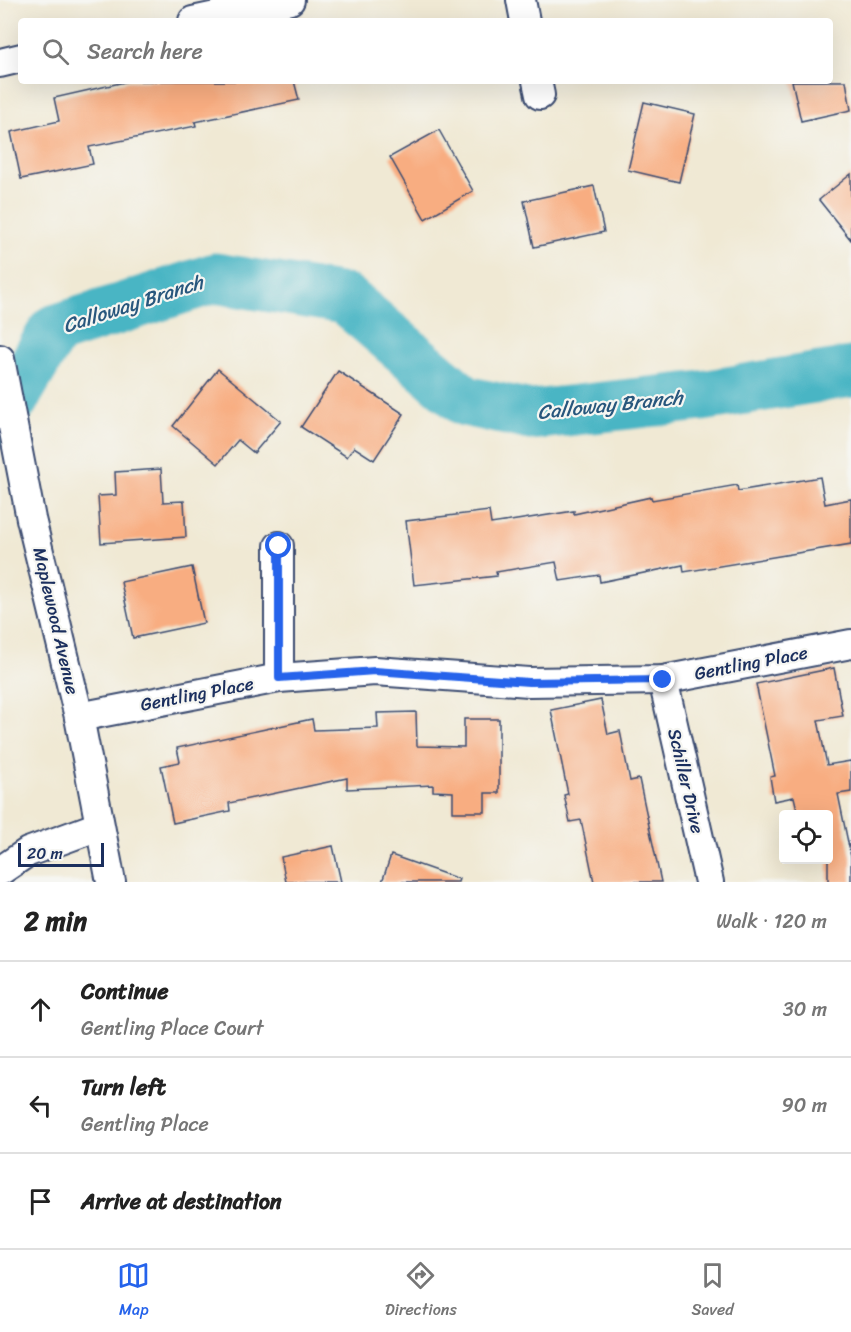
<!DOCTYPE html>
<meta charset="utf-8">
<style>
:root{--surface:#fff;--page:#f2f2f2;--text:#222;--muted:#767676;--line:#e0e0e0;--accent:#2563eb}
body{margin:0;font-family:Sriracha,sans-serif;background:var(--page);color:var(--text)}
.controls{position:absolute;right:18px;bottom:18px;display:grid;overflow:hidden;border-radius:6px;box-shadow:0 6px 24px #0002}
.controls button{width:54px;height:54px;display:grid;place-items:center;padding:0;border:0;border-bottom:2px solid var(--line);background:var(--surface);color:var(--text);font:30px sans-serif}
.scale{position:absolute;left:18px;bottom:15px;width:86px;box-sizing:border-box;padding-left:6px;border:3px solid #1b2f5e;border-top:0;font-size:16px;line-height:21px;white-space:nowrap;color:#1b2f5e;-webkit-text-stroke:4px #f6f6f2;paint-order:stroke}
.stop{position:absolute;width:18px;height:18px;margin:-14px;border:4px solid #2563eb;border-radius:50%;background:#fff}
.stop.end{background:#2563eb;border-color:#fff;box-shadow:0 2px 6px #0008}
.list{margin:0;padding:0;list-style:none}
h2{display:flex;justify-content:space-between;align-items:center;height:78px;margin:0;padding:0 24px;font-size:26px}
h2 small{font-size:20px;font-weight:400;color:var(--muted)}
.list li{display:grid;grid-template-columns:39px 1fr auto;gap:18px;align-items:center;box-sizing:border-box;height:96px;padding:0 24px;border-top:2px solid var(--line)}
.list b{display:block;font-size:22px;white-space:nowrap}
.list p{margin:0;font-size:20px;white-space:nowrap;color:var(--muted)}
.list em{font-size:20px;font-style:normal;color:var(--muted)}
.icon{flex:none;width:33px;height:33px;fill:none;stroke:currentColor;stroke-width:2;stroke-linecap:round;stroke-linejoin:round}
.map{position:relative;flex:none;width:851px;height:882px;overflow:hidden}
.search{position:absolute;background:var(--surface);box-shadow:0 6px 24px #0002;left:18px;right:18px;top:18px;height:66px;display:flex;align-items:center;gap:15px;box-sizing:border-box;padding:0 21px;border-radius:6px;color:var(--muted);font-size:22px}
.sheet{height:366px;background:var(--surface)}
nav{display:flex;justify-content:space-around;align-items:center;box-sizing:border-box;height:84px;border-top:2px solid var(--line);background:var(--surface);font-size:16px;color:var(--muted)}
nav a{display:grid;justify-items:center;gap:3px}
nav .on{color:var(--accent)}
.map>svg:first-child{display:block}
</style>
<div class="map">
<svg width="851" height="882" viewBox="0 0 851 882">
<rect width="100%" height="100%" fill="#f6f6f2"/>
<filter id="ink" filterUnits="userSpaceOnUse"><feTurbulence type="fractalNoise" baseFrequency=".0167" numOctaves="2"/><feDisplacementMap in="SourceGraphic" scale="12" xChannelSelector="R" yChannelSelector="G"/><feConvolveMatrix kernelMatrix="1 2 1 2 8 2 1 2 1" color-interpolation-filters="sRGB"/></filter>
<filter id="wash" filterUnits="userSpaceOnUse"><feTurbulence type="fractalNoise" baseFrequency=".008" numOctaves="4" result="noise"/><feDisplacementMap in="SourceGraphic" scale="24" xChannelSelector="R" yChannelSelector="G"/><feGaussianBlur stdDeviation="1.35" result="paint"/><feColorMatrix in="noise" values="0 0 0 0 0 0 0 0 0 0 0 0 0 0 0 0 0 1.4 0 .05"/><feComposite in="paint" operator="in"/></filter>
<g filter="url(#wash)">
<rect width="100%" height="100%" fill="#f0e9d4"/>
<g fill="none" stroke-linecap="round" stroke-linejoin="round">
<!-- river -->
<path stroke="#48b5c4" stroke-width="51" d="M0,422l54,-92 161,-52 130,21 120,102 66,14 171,-19 149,-24"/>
</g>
<g id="blocks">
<!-- building -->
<g fill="#f8ad81">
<path d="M129,81h165l5,19 -104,22 1,4 -107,21 4,17 -72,15 -10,-47 48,-11 -5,-23z"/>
<path d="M792,81h54l5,29 -50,11z"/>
<path d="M644,102l51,12 -16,68 -51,-12z"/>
<path d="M439,130l34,61 -48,28 -35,-62z"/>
<path d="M851,174v66l-32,-40z"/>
<path d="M594,186l10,46 -70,15 -10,-46z"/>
<path d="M218,369l63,52 -27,32 -16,-13 -20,24 -45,-38z"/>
<path d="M338,371l66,43 -30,46 -20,-13 -7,10 -46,-30z"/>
<path d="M161,469l2,33 21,-1 2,36 -85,6 -3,-47 18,-1 -1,-23z"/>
<path d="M820,477l5,27 26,-5v45l-167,28 -1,-7 -83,17 -1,-7 -39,6 -4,-19 -60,10 1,4 -83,9 -8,-64 83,-10 2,13 83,-13v3l77,-17 1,3 85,-15 1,6z"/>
<path d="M192,567l12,56 -71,15 -12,-56z"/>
<path d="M834,668l9,48 -25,4 9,45 24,-4v31l-13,2 13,63v25h-23v-68h-30l-4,-17 -20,4 -4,-24 5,-1 -19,-92z"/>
<path d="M601,700l7,34 12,-3 10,50 9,-2 22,103h-67l-13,-62 -11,2 -6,-27 4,-1 -17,-84z"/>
<path d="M416,712l1,34 47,1v-28h35v74h-14v19h-32v-20l-20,-1v-6l-86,4v-11l-118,25 1,8 -57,12 -12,-57 19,-4 -3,-14 135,-29 2,11 64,-2 -1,-15z"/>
<path d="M333,846l8,36h-55l-5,-25z"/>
<path d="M391,855l68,24 -1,3h-76z"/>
</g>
</g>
</g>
<g filter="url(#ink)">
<use href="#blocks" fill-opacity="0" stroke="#3b4b70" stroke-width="1.5"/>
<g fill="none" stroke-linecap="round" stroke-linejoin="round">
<!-- minor casing -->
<g stroke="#3b4b70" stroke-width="32">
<g id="minor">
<path d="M521,0l4,21"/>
<path d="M193,21l97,-21"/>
<path d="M0,63l21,-5"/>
<path d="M537,81l3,14"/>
<path d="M0,359l31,160 48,198 32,165"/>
<path d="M279,546v132"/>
<path d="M663,680l46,202"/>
<path d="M79,717l200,-39 96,-7 154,11 134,-2 188,-36"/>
<path d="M0,871l28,-19 71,-26"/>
</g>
</g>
<!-- minor -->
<use href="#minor" stroke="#fff" stroke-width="28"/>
</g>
</g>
<g fill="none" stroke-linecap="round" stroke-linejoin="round" filter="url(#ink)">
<!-- route -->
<path stroke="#2563eb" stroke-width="8" d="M279,546v132l96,-7 154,11 134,-2"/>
</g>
<g text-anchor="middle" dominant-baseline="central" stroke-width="4.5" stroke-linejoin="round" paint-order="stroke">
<!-- street labels -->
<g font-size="18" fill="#1b2f5e" stroke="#f6f6f2">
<text transform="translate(56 621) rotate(77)">Maplewood Avenue</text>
<text transform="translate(751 663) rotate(-11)">Gentling Place</text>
<text transform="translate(197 694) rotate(-11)">Gentling Place</text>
<text transform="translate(686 781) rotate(77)">Schiller Drive</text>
</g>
<!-- water labels -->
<g font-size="20" font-style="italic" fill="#28577d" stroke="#f6f6f2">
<text transform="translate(133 304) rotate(-18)">Calloway Branch</text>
<text transform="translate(610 405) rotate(-6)">Calloway Branch</text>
</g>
</g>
</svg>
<div class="controls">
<button><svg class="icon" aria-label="locate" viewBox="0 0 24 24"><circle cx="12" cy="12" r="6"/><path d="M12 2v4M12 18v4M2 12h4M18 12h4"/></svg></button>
</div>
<div class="scale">20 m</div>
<div class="stop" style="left:279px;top:546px"></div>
<div class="stop end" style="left:663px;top:680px"></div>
<div class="search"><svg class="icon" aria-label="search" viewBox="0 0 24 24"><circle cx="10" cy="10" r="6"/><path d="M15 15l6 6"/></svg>Search here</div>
</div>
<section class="sheet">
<h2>2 min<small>Walk · 120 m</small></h2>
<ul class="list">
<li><svg class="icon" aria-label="ahead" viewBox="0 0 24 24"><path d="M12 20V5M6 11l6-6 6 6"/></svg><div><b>Continue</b><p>Gentling Place Court</p></div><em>30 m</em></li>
<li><svg class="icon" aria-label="left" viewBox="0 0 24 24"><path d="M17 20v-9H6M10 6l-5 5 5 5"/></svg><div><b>Turn left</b><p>Gentling Place</p></div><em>90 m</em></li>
<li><svg class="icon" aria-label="arrive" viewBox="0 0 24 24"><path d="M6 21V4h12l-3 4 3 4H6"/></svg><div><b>Arrive at destination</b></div></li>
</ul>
</section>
<nav>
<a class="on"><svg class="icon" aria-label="map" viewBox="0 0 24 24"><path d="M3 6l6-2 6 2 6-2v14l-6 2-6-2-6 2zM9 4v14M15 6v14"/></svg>Map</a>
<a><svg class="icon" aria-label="directions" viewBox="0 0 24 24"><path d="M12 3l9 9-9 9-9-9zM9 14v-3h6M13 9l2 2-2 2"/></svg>Directions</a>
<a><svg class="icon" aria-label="saved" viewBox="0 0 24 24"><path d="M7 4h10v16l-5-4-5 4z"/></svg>Saved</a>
</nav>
